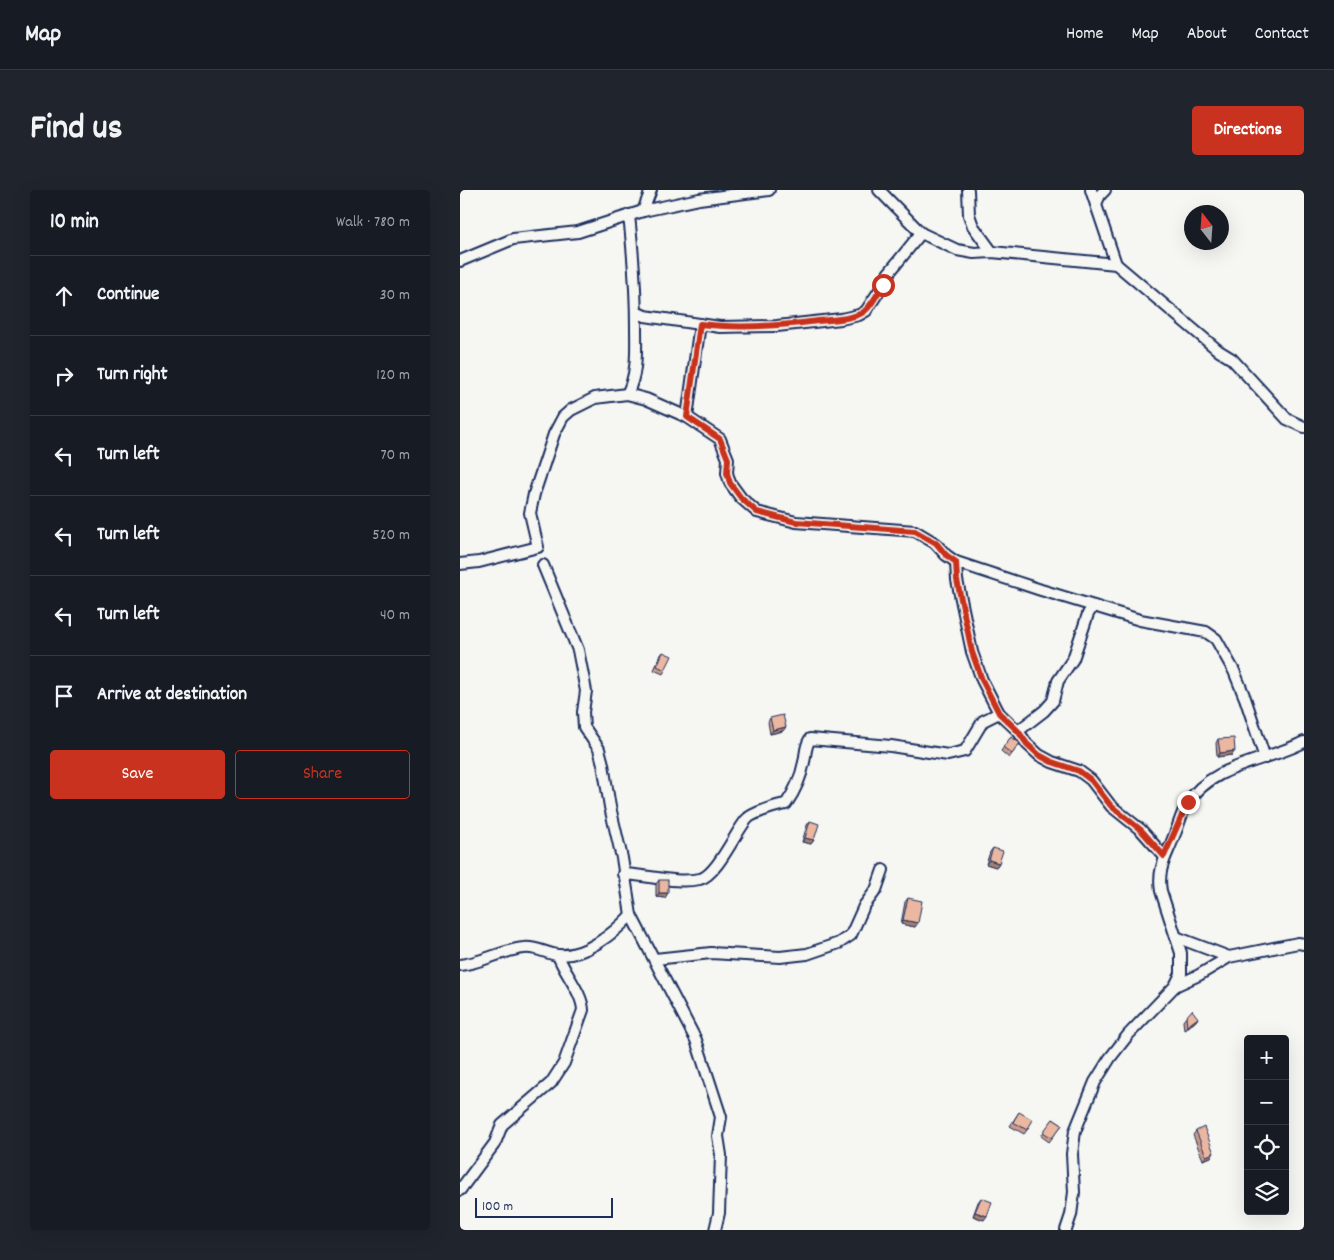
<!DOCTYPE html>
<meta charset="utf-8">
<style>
:root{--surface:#171b24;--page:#20242c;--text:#f1f3f6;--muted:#9ea1a6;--line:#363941;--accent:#c8321e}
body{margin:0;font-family:Dekko,sans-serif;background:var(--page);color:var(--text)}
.controls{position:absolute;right:15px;bottom:15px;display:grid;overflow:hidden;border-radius:5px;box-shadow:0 5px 20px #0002}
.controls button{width:45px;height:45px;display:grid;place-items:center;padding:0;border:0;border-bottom:1px solid var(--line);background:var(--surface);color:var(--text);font:25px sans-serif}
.compass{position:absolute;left:724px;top:15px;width:45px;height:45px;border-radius:50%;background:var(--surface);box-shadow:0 5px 20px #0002;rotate:343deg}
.scale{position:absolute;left:15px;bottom:12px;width:138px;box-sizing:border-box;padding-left:5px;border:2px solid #1b2f5e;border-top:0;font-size:14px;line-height:18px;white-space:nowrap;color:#1b2f5e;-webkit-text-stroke:4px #f6f6f2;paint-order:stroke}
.stop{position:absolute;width:15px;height:15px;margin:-11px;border:4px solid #c8321e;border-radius:50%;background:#fff}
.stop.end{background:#c8321e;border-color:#fff;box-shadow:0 1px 5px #0008}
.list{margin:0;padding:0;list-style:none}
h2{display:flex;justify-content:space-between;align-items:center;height:65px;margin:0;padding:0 20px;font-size:21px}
h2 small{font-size:16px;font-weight:400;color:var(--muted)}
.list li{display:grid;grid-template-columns:32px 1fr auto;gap:15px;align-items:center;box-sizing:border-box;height:80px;padding:0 20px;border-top:1px solid var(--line)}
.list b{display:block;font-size:19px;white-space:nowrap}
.list em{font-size:16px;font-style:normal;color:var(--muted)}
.actions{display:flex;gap:10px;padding:15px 20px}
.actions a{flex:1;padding:11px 0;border:1px solid var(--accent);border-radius:5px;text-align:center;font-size:18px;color:var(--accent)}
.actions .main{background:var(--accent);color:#fff}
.icon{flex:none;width:28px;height:28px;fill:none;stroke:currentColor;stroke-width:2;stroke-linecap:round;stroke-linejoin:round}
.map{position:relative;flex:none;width:844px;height:1040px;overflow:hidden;border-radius:5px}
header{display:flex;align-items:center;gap:30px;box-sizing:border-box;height:70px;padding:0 25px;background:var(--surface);border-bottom:1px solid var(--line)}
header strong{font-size:24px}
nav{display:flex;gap:28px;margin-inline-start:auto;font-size:18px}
.intro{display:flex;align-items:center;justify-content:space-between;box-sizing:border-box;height:120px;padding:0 30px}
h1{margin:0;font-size:35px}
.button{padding:12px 22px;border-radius:5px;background:var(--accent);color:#fff;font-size:18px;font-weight:700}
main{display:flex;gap:30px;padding:0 30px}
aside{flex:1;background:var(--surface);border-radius:5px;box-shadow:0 5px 20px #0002}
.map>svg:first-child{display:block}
</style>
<header>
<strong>Map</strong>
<nav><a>Home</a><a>Map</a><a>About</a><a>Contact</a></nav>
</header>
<div class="intro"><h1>Find us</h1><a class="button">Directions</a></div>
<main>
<aside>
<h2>10 min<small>Walk · 780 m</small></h2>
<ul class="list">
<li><svg class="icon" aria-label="ahead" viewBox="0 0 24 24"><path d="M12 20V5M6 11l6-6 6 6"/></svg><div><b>Continue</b></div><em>30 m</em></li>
<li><svg class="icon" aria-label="right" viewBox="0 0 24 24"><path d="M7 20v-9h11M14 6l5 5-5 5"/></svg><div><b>Turn right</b></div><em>120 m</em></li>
<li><svg class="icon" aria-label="left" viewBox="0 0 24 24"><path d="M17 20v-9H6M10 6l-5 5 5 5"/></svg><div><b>Turn left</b></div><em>70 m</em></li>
<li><svg class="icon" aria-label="left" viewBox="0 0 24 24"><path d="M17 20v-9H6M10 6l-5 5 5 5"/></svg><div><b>Turn left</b></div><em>520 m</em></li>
<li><svg class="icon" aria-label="left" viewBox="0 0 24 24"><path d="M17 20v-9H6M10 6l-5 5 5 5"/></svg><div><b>Turn left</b></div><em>40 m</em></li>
<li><svg class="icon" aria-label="arrive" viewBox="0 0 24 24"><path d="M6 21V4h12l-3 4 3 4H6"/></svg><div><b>Arrive at destination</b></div></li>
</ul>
<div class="actions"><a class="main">Save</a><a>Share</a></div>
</aside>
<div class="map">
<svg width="844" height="1040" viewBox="0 0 844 1040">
<rect width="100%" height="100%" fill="#f6f6f2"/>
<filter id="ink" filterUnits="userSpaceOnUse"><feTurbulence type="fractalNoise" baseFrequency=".02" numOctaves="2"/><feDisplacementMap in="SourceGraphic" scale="10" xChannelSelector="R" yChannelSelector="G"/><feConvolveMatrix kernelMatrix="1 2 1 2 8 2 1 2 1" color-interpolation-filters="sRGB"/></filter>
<g filter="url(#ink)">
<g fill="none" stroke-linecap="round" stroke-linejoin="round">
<!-- street casing -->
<g stroke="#1b2f5e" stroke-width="14">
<g id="street">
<path d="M419,0l42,43 36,17 17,3 18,-1 124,12 103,87 13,8 55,60 17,8"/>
<path d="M508,0l1,25 4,11 19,26"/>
<path d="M631,0l25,74"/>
<path d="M636,14l4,-9 5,-5"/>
<path d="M183,21l8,-21"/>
<path d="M0,71l53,-22 65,-7 65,-21 56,-12 70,-9"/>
<path d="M176,122l9,4 75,11 57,-1 64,-7 18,-4 7,-4 17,-26 5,-11 33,-41"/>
<path d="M167,204c11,-21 9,-44 9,-67 0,-38 -3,-75 -7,-112"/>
<path d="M227,227l13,-93"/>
<path d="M496,372l1,18 15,72 10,28 17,33 19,18 9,13 12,11 13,7 27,9 12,9 20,26 30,24 23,26"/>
<path d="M0,374l19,-2 59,-15 -8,-34 4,-19 20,-60 9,-17 8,-7 24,-12 32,-4 19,5 41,18 33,22 8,20 -1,14 3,10 11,15 16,14 39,10 119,9 20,12 11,12 10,7 85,28 99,30 66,12 10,7 18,32 11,27 20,60"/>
<path d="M83,375l35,85 8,41 -3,21 1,15 15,22 4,15 7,43 12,51 9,57 65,125 25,77 -3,19 3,19 -2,58 -4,17"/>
<path d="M558,541l26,-20 9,-10 5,-20 15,-22 15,-45 5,-8"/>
<path d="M163,684c26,1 52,10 77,5 17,-4 36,-48 47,-60 5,-6 31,-14 39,-15 9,-13 15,-26 18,-42 2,-9 1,-15 6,-23l81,7 57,9 17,-4 18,-30 16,-8"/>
<path d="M716,747l53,20"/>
<path d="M195,769l56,-6 69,4 27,-3 32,-11 12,-8 13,-29 12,-16 7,-20"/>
<path d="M0,775c22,-2 42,-15 64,-17 11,-2 23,6 34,7 27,2 55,-21 73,-40"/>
<path d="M715,796l24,-11 30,-18 69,-14 6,1"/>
<path d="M0,1000l35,-47 7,-18 49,-42 13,-20 19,-53c-1,-18 -19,-37 -25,-55"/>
<path d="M606,1040l5,-15 3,-23 -2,-38 3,-23 20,-49 15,-24 18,-23 47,-49 6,-12v-21l-20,-62c-4,-23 6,-35 13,-55 5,-11 7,-22 13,-32 24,-40 79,-42 117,-62"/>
</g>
</g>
<!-- street -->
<use href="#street" stroke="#f6f6f2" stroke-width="10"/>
</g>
<!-- wall -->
<g fill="#cb9d8a" stroke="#1b2f5e">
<path d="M203,462l2,18 -2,4 -9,-4 6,-14z"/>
<path d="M310,528l13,13 -13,3 -2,-12z"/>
<path d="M551,547l9,6 -11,15 -8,-7z"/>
<path d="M758,549l14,16 -15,2 -1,-14z"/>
<path d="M350,631l4,19 -3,4 -9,-2 5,-17z"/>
<path d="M533,658l6,15 -3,4 -10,-3 4,-12z"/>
<path d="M199,690l6,18 -9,-1v-13z"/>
<path d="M448,708l7,29 -14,-3 4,-22z"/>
<path d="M726,827l12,1 -3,4 -11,8 -1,-9z"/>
<path d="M559,922l8,18 -3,4 -14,-8z"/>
<path d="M593,929l9,6 -13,17 -8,-6z"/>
<path d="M736,941l15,26 -8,3 -10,-25z"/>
<path d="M521,1008l3,22 -11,-4 5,-14z"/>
</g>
<!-- shaded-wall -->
<g fill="#a58070" stroke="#1b2f5e">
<path d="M326,537l-3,4 -13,3 3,-4z"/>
<path d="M775,561l-3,4 -15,2 3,-4z"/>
<path d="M345,648l9,2 -3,4 -9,-2z"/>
<path d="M529,670l10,3 -3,4 -10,-3z"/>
<path d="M199,703h9l-3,5 -9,-1z"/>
<path d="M443,730l15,3 -3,4 -14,-3z"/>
<path d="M738,828l-3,4 -11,8 3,-4z"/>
<path d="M754,963l-3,4 -8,3 3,-4z"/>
<path d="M515,1022l12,4 -3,4 -11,-4z"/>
</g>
<!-- building -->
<g fill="#ecb7a0" stroke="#1b2f5e">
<path d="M203,462l9,4 -7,14 -8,-4z"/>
<path d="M323,525l3,12 -13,3 -3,-12z"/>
<path d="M551,547l9,6 -8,11 -9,-7z"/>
<path d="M774,548l1,13 -15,2 -2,-14z"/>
<path d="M350,631l9,3 -5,16 -9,-2z"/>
<path d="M533,658l10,3 -4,12 -10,-3z"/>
<rect x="199" y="690" width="9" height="13"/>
<path d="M448,708l14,3 -4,22 -15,-3z"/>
<path d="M732,820l6,8 -11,8 -1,-9z"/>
<path d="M559,922l14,8 -6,10 -14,-8z"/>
<path d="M593,929l9,6 -10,13 -9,-6z"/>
<path d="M744,937l10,26 -8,3 -10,-25z"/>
<path d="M521,1008l11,4 -5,14 -12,-4z"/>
</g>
</g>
<g fill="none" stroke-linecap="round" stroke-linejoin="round" filter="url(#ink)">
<!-- route -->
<path stroke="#c8321e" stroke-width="6" d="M423,95c-6,9 -13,25 -23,29 -13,6 -29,6 -42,7 -39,5 -79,8 -118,3l-13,93 33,22 8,20 -1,14 3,10 11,15 16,14 39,10 119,9 21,12 10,12 10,7 1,18 15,72 10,28 17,33 19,18 9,13 12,11 13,7 27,9 12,9 20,26 30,24 23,26 24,-54"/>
</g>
</svg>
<div class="controls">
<button>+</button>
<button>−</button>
<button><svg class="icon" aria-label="locate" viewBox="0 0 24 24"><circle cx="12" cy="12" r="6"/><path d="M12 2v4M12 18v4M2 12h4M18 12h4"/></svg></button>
<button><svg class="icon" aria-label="layers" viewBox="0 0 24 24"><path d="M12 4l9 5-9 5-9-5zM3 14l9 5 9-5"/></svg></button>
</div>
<svg class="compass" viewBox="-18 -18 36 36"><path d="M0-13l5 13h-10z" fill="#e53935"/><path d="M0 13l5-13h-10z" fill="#9ea1a6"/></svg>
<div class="scale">100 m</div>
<div class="stop" style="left:423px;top:95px"></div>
<div class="stop end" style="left:728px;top:612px"></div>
</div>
</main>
